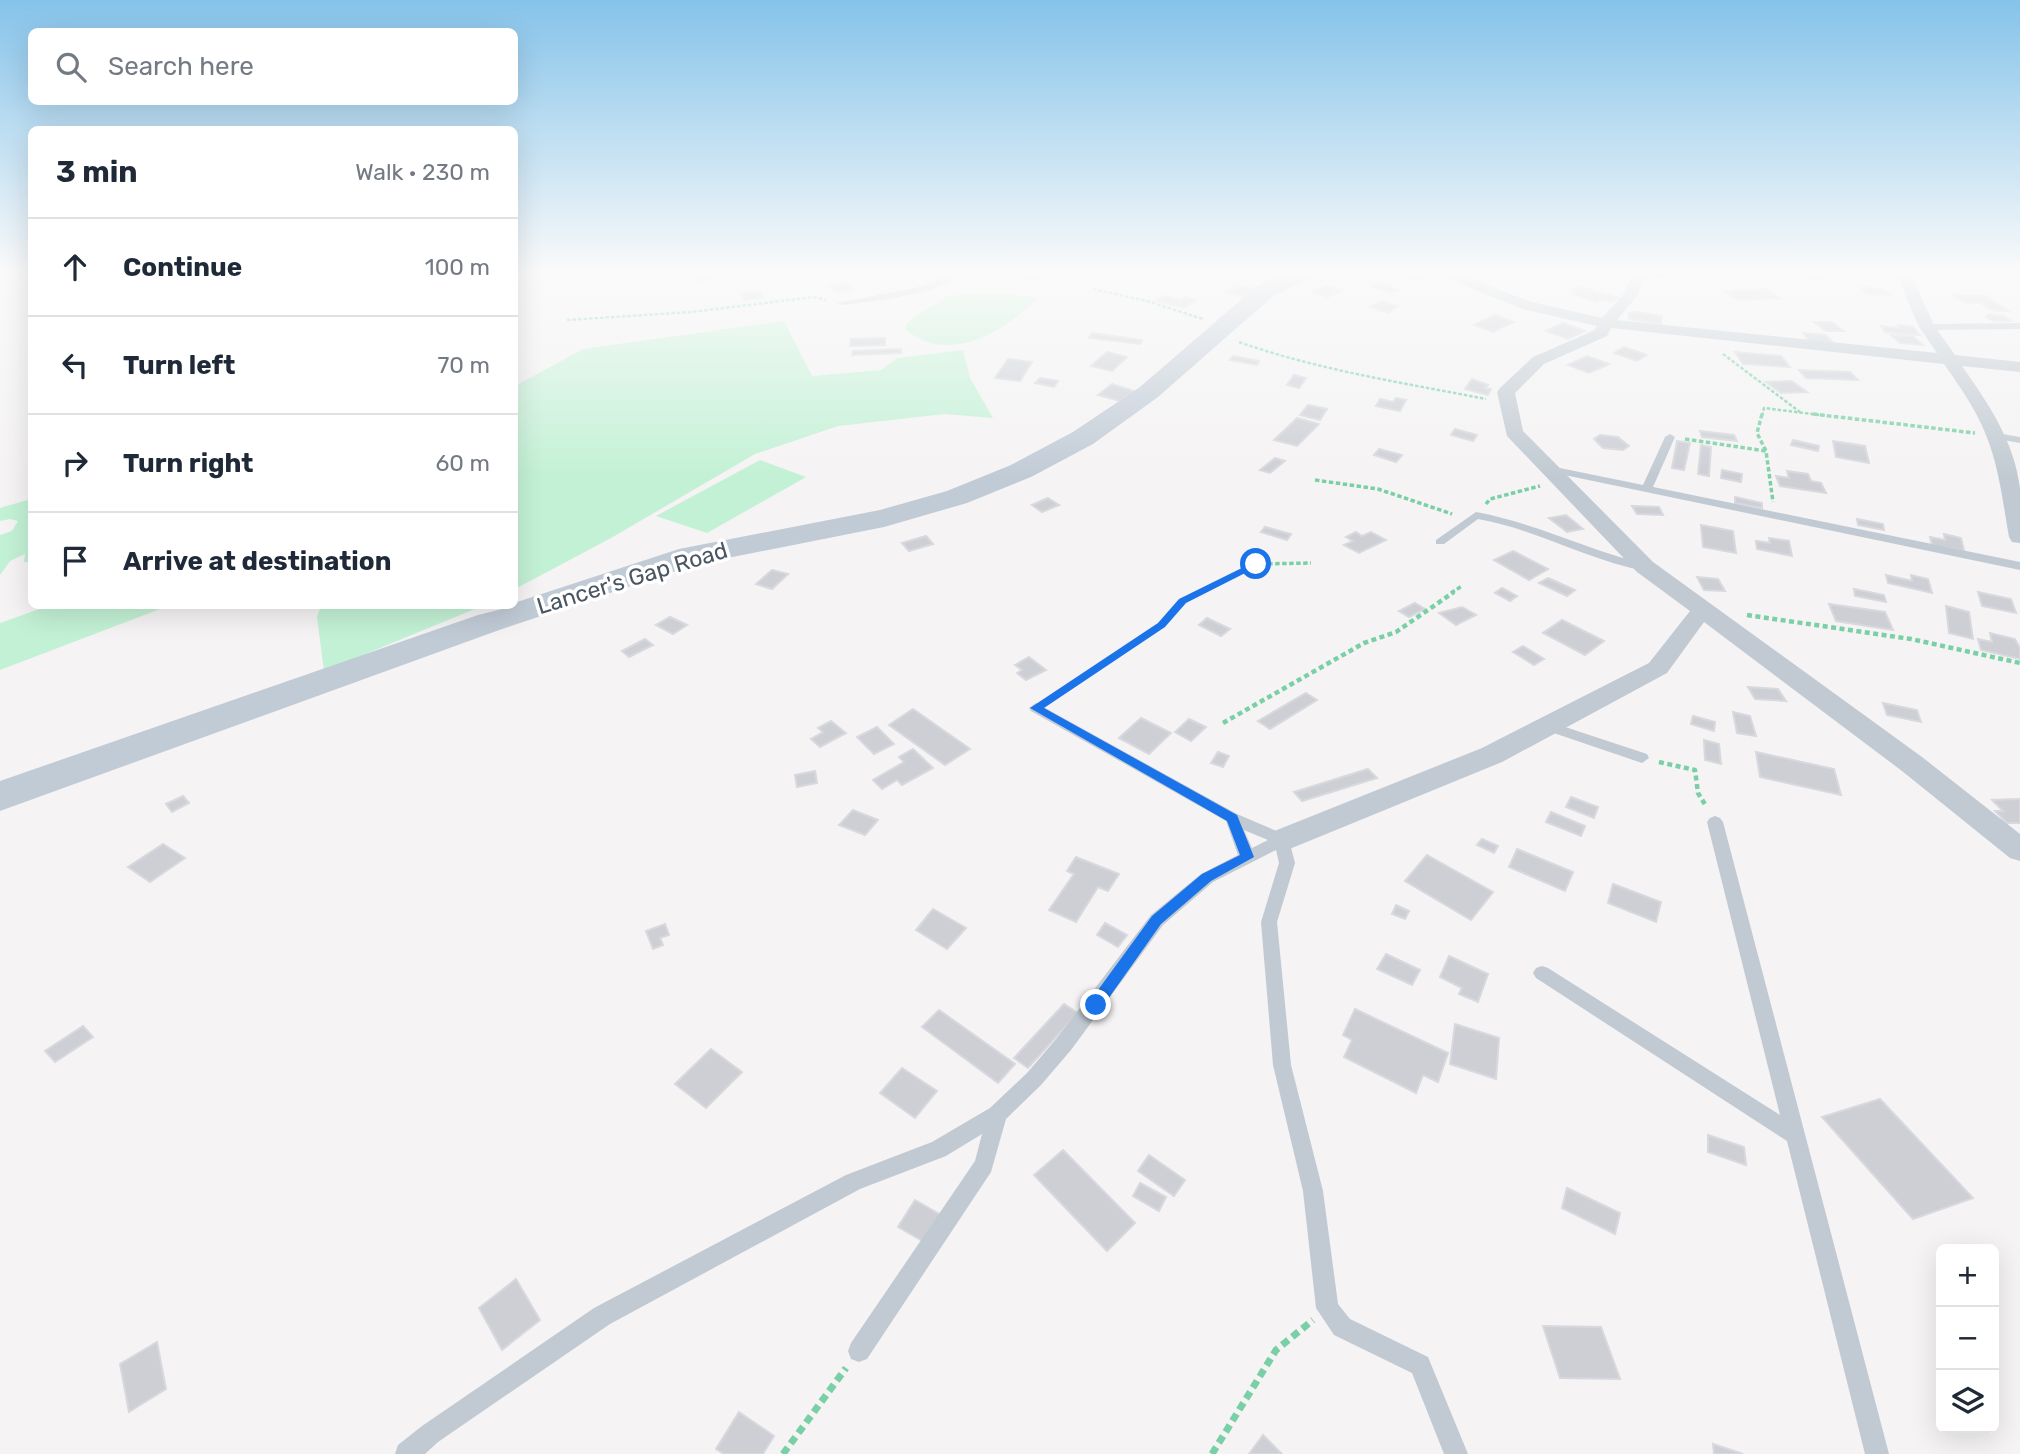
<!DOCTYPE html>
<meta charset="utf-8">
<style>
:root{--surface:#fff;--page:#f2f2f3;--text:#1f2937;--muted:#747a83;--line:#e0e1e3}
body{margin:0;font-family:Rubik,sans-serif;background:var(--page);color:var(--text)}
.controls{position:absolute;right:21px;bottom:21px;display:grid;overflow:hidden;border-radius:10px;box-shadow:0 7px 28px #0002}
.controls button{width:63px;height:63px;display:grid;place-items:center;padding:0;border:0;border-bottom:2px solid var(--line);background:var(--surface);color:var(--text);font:35px sans-serif}
.stop{position:absolute;width:21px;height:21px;margin:-16px;border:5px solid #1a73e8;border-radius:50%;background:#fff}
.stop.end{background:#1a73e8;border-color:#fff;box-shadow:0 2px 7px #0008}
.list{margin:0;padding:0;list-style:none}
h2{display:flex;justify-content:space-between;align-items:center;height:91px;margin:0;padding:0 28px;font-size:30px}
h2 small{font-size:23px;font-weight:400;color:var(--muted)}
.list li{display:grid;grid-template-columns:46px 1fr auto;gap:21px;align-items:center;box-sizing:border-box;height:98px;padding:0 28px;border-top:2px solid var(--line)}
.list b{display:block;font-size:26px;white-space:nowrap}
.list em{font-size:23px;font-style:normal;color:var(--muted)}
.icon{flex:none;width:38px;height:38px;fill:none;stroke:currentColor;stroke-width:2;stroke-linecap:round;stroke-linejoin:round}
.map{position:relative;flex:none;width:2020px;height:1454px;overflow:hidden}
.search{position:absolute;background:var(--surface);box-shadow:0 7px 28px #0002;left:28px;top:28px;width:490px;height:77px;display:flex;align-items:center;gap:18px;box-sizing:border-box;padding:0 24px;border-radius:10px;color:var(--muted);font-size:26px}
.panel{position:absolute;background:var(--surface);box-shadow:0 7px 28px #0002;left:28px;top:126px;width:490px;height:483px;border-radius:10px}
.map>svg:first-child{display:block}
</style>
<div class="map">
<svg width="2020" height="1454" viewBox="0 0 2020 1454">
<rect width="100%" height="100%" fill="#f5f3f3"/>
<!-- green -->
<g fill="#c3f1d5">
<path d="M1002,293l36,5c-34,34 -91,68 -133,31l1,-5 11,-9 28,-17 10,-3z"/>
<path d="M784,321l28,55 69,-6 16,-12 66,-8 7,28 23,40 -48,-4 -107,12 -83,28 -144,84 -96,51v-203l68,-37z"/>
<path d="M760,460l46,17 -99,56 -51,-17z"/>
<path d="M31,499v64l-7,-1 1,-8 -15,7 -10,14v-40l12,-4 6,-10 -8,-2 -10,2v-13z"/>
<path d="M48,606h120l-168,64v-47z"/>
<path d="M321,606h161l-158,65 -7,-54z"/>
</g>
<!-- building -->
<g fill="#cdcfd5" stroke="#d7d9de" stroke-width="2">
<path d="M1022,273h17l7,2 -13,6 -15,-6z"/>
<path d="M1422,273l6,2 -13,7 -18,-8z"/>
<path d="M847,283l7,7 -17,2 -7,-6z"/>
<path d="M1380,283l19,7 -9,3 -19,-7z"/>
<path d="M1239,285l16,4 -11,8 -17,-5z"/>
<path d="M1328,285l16,5 -16,7 -16,-5z"/>
<path d="M1579,287l8,2 32,9 -8,4 -8,-3 -6,3 -24,-8 4,-2 -5,-1z"/>
<path d="M1861,287l22,2 7,6 -23,-1z"/>
<path d="M1765,289l15,9 -43,2 -12,-8z"/>
<path d="M759,291l4,6 -18,3 -4,-6z"/>
<path d="M1953,295l33,1 22,15 -17,-1 -10,-7 -18,-1z"/>
<path d="M1163,296l18,4 4,-3 11,3 -11,8 -29,-7z"/>
<path d="M1381,301l17,5 -10,7 -18,-6z"/>
<path d="M1637,312l25,4 -1,8 -32,-5v-6z"/>
<path d="M1989,314l14,2 9,5h-19l-7,-4z"/>
<path d="M1495,315l19,7 -21,10 -19,-7z"/>
<path d="M1814,322h18l12,9h-18z"/>
<path d="M1563,323l22,8 -17,8 -22,-8z"/>
<path d="M1898,325l15,2 7,8 -35,-3 -4,-6 19,2z"/>
<path d="M1092,333l50,7 -2,4 -51,-6z"/>
<path d="M1803,333l23,2 8,9 -24,-2z"/>
<path d="M1891,335l22,1 10,9 -23,-2z"/>
<path d="M885,338v7l-35,1 1,-7z"/>
<path d="M1624,347l23,8 -10,6 -23,-8z"/>
<path d="M901,349v4l-49,2 1,-4z"/>
<path d="M1107,352l20,5 -15,14 -21,-5z"/>
<path d="M1735,352l46,4 9,11 -47,-3z"/>
<path d="M1233,356l26,5 -2,4 -27,-5z"/>
<path d="M1587,356l22,8 -20,9 -21,-8z"/>
<path d="M1008,359l24,3 -12,19 -25,-3z"/>
<path d="M1799,370l51,2 8,8 -52,-2z"/>
<path d="M1294,375l12,3 -7,10 -12,-3z"/>
<path d="M1040,378l18,3 -4,6 -19,-4z"/>
<path d="M1472,379l16,6 -3,3 6,1 -3,6 -23,-6z"/>
<path d="M1792,381l15,11 -26,1 -15,-11z"/>
<path d="M1112,384l22,7 -14,10 -22,-6z"/>
<path d="M1396,398l10,2 -6,11 -24,-5 4,-7 13,3z"/>
<path d="M1308,405l19,4 -7,11 -20,-5z"/>
<path d="M1297,418l22,6 -22,22 -23,-6z"/>
<path d="M1455,429l22,6 -4,6 -22,-6z"/>
<path d="M1700,431l34,4 3,6 -35,-4z"/>
<path d="M1600,435l18,2 11,9 -6,4 -20,-2 -9,-9z"/>
<path d="M1793,440l26,6 -1,5 -27,-6z"/>
<path d="M1677,441l13,2 -6,27 -12,-2z"/>
<path d="M1833,441l32,5 4,17 -33,-6z"/>
<path d="M1701,445l10,2 -2,29 -11,-2z"/>
<path d="M1379,449l23,6 -6,7 -22,-7z"/>
<path d="M1275,458l10,3 -15,12 -10,-3z"/>
<path d="M1722,470l20,4 -1,8 -20,-4z"/>
<path d="M1787,471l21,3 3,7 10,2 5,10 -46,-7 -4,-10 13,2z"/>
<path d="M1735,497l27,6v5l-27,-5z"/>
<path d="M1048,498l11,7 -17,7 -10,-7z"/>
<path d="M1632,506l27,1 4,8 -26,-1z"/>
<path d="M1566,515l17,14 -16,3 -18,-14z"/>
<path d="M1857,519l26,5 1,6 -26,-5z"/>
<path d="M1701,525l32,6 3,22 -33,-6z"/>
<path d="M1265,527l26,7 -4,6 -26,-8z"/>
<path d="M1356,532l6,4 9,-4 15,8 -27,13 -15,-8 9,-4 -7,-4z"/>
<path d="M1944,534l17,4 3,13 -32,-6 -2,-8 15,3z"/>
<path d="M926,536l7,8 -24,7 -7,-8z"/>
<path d="M1769,538l20,3 3,15 -35,-7 -1,-8 14,2z"/>
<path d="M1513,551l35,18 -19,11 -35,-20z"/>
<path d="M772,570l16,4 -16,15 -16,-5z"/>
<path d="M1886,575l26,6 -1,-6 17,4 4,14 -44,-10z"/>
<path d="M1697,577l21,2 7,12 -21,-1z"/>
<path d="M1548,578l27,12 -8,6 -28,-13z"/>
<path d="M1502,588l15,8 -7,5 -15,-8z"/>
<path d="M1854,589l30,6 2,7 -31,-6z"/>
<path d="M1978,592l33,7 5,14 -34,-7z"/>
<path d="M1415,603l10,6 -16,8 -10,-6z"/>
<path d="M1829,604l56,8 8,18 -57,-9z"/>
<path d="M1946,606l23,6 4,27 -24,-6z"/>
<path d="M1462,607l14,8 -20,10 -17,-12z"/>
<path d="M670,617l17,8 -14,9 -17,-9z"/>
<path d="M1207,618l23,11 -9,7 -22,-11z"/>
<path d="M1562,620l42,21 -19,14 -42,-22z"/>
<path d="M1990,633l25,6 5,9v11l-39,-9 -3,-11 14,3z"/>
<path d="M645,639l8,6 -24,12 -7,-6z"/>
<path d="M1523,646l21,13 -10,6 -21,-13z"/>
<path d="M1029,657l17,13 -20,10 -9,-7 5,-3 -7,-5z"/>
<path d="M1748,687l30,2 8,12 -31,-2z"/>
<path d="M1306,693l11,7 -47,29 -12,-8z"/>
<path d="M1883,703l34,7 4,12 -34,-7z"/>
<path d="M913,709l57,40 -25,16 -56,-40z"/>
<path d="M1733,712l17,4 6,20 -19,-3z"/>
<path d="M1693,716l22,6 -1,9 -23,-7z"/>
<path d="M1141,718l30,15 -22,21 -30,-16z"/>
<path d="M1189,719l17,8 -15,14 -16,-9z"/>
<path d="M831,721l15,12 -26,14 -9,-8 12,-7 -5,-4z"/>
<path d="M877,727l17,17 -20,10 -17,-17z"/>
<path d="M1704,740l15,4 2,20 -16,-4z"/>
<path d="M913,749l20,19 -31,17 -5,-5 -15,9 -9,-9 31,-18 -5,-5z"/>
<path d="M1218,752l11,4 -6,11 -12,-4z"/>
<path d="M1756,752l78,17 7,26 -81,-18z"/>
<path d="M1368,769l9,9 -75,23 -8,-9z"/>
<path d="M815,771l2,12 -20,4 -2,-12z"/>
<path d="M183,796l6,7 -17,9 -6,-8z"/>
<path d="M1571,797l27,10 -4,11 -28,-11z"/>
<path d="M2020,799v24h-13l-12,-12h8l-11,-11z"/>
<path d="M853,810l25,10 -13,15 -26,-10z"/>
<path d="M1551,812l34,14 -4,10 -35,-14z"/>
<path d="M1482,839l16,7 -4,7 -17,-8z"/>
<path d="M163,844l22,14 -35,24 -22,-15z"/>
<path d="M1517,849l56,23 -8,19 -56,-24z"/>
<path d="M1427,855l66,37 -22,28 -66,-39z"/>
<path d="M1076,857l43,17 -11,17 -10,-4 -22,35 -27,-12 25,-36 -7,-3z"/>
<path d="M1613,884l48,18 -5,20 -48,-19z"/>
<path d="M1396,905l13,6 -4,8 -13,-5z"/>
<path d="M933,909l33,19 -19,21 -31,-19z"/>
<path d="M1105,923l22,12 -9,12 -21,-12z"/>
<path d="M665,924l4,11 -9,3 3,7 -10,4 -7,-18z"/>
<path d="M1386,954l34,16 -8,15 -35,-16z"/>
<path d="M1449,956l39,18 -10,28 -19,-8 3,-6 -22,-11z"/>
<path d="M1064,1004l14,9 -50,55 -14,-10z"/>
<path d="M1355,1009l93,44 -10,29 -15,-7 -7,18 -72,-36 8,-17 -9,-5z"/>
<path d="M939,1010l76,54 -17,19 -76,-56z"/>
<path d="M1455,1024l44,14 -3,41 -46,-15z"/>
<path d="M83,1026l10,11 -38,25 -10,-11z"/>
<path d="M711,1049l31,23 -36,36 -31,-24z"/>
<path d="M902,1068l35,23 -22,27 -35,-25z"/>
<path d="M1880,1099l93,99 -60,21 -91,-102z"/>
<path d="M1708,1135l36,12 2,18 -38,-13z"/>
<path d="M1063,1150l72,73 -28,28 -73,-76z"/>
<path d="M1149,1155l36,25 -11,16 -36,-25z"/>
<path d="M1140,1183l26,14 -7,14 -26,-15z"/>
<path d="M1567,1188l53,25 -5,21 -53,-26z"/>
<path d="M915,1200l26,15 -17,27 -26,-15z"/>
<path d="M516,1279l24,41 -38,30 -23,-42z"/>
<path d="M1543,1326l58,1 19,52 -60,-1z"/>
<path d="M157,1342l9,47 -37,23 -9,-48z"/>
<path d="M739,1412l35,24 -11,18h-39l-8,-5z"/>
<path d="M1263,1435l19,19h-33z"/>
<path d="M1713,1444l30,10h-29z"/>
</g>
<g fill="none" stroke-linecap="round" stroke-linejoin="round">
<!-- path-far3 -->
<g stroke="#7ad0a6" stroke-width="2.5" stroke-dasharray="3.5 2" stroke-linecap="butt">
<path d="M1093,289l54,12 56,18"/>
<path d="M567,320l124,-8 123,-15 12,3"/>
<path d="M1239,342c79,28 165,41 247,57"/>
<path d="M1723,354l77,58"/>
<path d="M1762,416l2,-8 64,8"/>
</g>
<!-- path-far2 -->
<g stroke="#7ad0a6" stroke-width="3.5" stroke-dasharray="4.5 2.5" stroke-linecap="butt">
<path d="M1762,414l-5,19 9,18 7,51"/>
<path d="M1813,414l162,19"/>
<path d="M1685,439l81,12"/>
<path d="M1315,480l63,9 74,25"/>
<path d="M1486,504l4,-5 50,-13"/>
<path d="M1198,593l58,-29 55,-1"/>
<path d="M1451,593l11,-7"/>
</g>
<!-- path-far1 -->
<g stroke="#7ad0a6" stroke-width="4.5" stroke-dasharray="5 3.5" stroke-linecap="butt">
<path d="M1747,615l164,24 109,24"/>
<path d="M1049,699l112,-74 22,-24 18,-9"/>
<path d="M1223,723l141,-80 32,-11 58,-40"/>
<path d="M1659,762l36,8 3,23 8,13"/>
</g>
<!-- path -->
<g stroke="#7ad0a6" stroke-width="7" stroke-dasharray="8 5" stroke-linecap="butt">
<path d="M783,1454l63,-86"/>
<path d="M1212,1454l64,-104 37,-30"/>
</g>
<!-- service -->
<g fill="#c1cad2" fill-rule="evenodd">
<path d="M711,273h12l-24,10 -7,-2z"/>
<path d="M955,273h11c-36,23 -84,27 -125,32l-4,-2 78,-15z"/>
<path d="M1671,273h42l-76,7 -4,-2 4,-2z"/>
<path d="M1803,273h10l9,7 -7,2z"/>
<path d="M2020,323v6l-93,1 -4,-3 4,-3z"/>
<path d="M1996,433l24,4v6l-28,-5v-4z"/>
<path d="M1670,434l5,3 -22,50 367,75v8l-470,-98 -5,-3 5,-3 93,19 22,-48z"/>
<path d="M1476,512c60,11 114,39 173,53l2,2 -6,4c-58,-11 -109,-42 -167,-52l-34,25h-8v-4z"/>
<path d="M1036,703l201,111 51,22 7,27 -18,59 14,143 32,126 15,113 12,15 78,38 40,97h-24l-32,-81 -78,-38 -18,-27 -13,-117 -30,-126 -12,-143 18,-59 -3,-13 -63,32 -50,43 -92,125 -30,35 -35,34 -15,53 -124,187 -8,3 -8,-3 -3,-8 3,-8 124,-182 7,-27 -36,22 -86,33 -250,135 -172,118 -13,12h-30l3,-9 24,-19 172,-118 252,-133 86,-33 58,-34 37,-35 30,-35 94,-123 50,-41 37,-19 -12,-34 -195,-110 -2,-3zM1244,830l24,10 -16,8z"/>
<path d="M1547,721l100,33 2,4 -7,5 -100,-34 -2,-3z"/>
<path d="M1715,816l5,2 3,4 166,632h-24l-78,-313 -251,-163 -3,-5 3,-5 6,-2 6,2 232,147 -73,-293 3,-4z"/>
</g>
<!-- minor -->
<path fill="#c1cad2" fill-rule="evenodd" d="M1432,273h21l79,29 70,16 21,-23 9,-20 5,-1 7,4 -7,18 -20,24 320,33 -18,-26 -23,-54h14l25,54 20,28 65,7v10l-58,-6c26,37 53,76 58,123 0,17 0,36 0,54l-8,-1 -3,-5c-6,-34 -10,-70 -23,-102 -10,-26 -26,-48 -42,-71l-333,-36 -4,8 -63,28 -29,29 8,38 130,131 269,195 98,77v27l-10,-3 -108,-87 -198,-149 -37,51 -165,89 -210,86 -10,3 -10,-3 -5,-8 5,-8 210,-84 167,-85 41,-52 -53,-39 -130,-136 -10,-44 3,-4 33,-31 62,-27 2,-4 -74,-17z"/>
<!-- secondary -->
<path fill="#c1cbd6" fill-rule="evenodd" d="M1287,273h28l-3,4 -39,19 -115,101 -65,47 -62,33 -64,26 -83,24 -187,37 -195,65 -502,182v-30l478,-166 36,-9v-3l165,-54 201,-39 67,-19 64,-26 62,-33 67,-45 117,-101z"/>
</g>
<!-- sky -->
<linearGradient id="sky" x2="0" y2="1"><stop stop-color="#85c3ea"/><stop offset="0.57" stop-color="#fafafa"/><stop offset="1" stop-color="#fafafa" stop-opacity="0"/></linearGradient>
<rect width="2020" height="477" fill="url(#sky)"/>
<!-- route -->
<path fill="#1a73e8" d="M1256,561l3,1v4l-73,37 -21,24 -121,81 193,107 17,42 -43,24 -50,43 -60,85h-11l-2,-4 2,-4 62,-85 50,-42 38,-19 -13,-34 -197,-113 128,-85 21,-24z"/>
<g text-anchor="middle" dominant-baseline="central" stroke-width="7" stroke-linejoin="round" paint-order="stroke">
<!-- street labels -->
<g font-size="23" fill="#4a5661" stroke="#fff">
<text transform="translate(632 578) rotate(-17)">Lancer's Gap Road</text>
</g>
</g>
</svg>
<div class="controls">
<button>+</button>
<button>−</button>
<button><svg class="icon" aria-label="layers" viewBox="0 0 24 24"><path d="M12 4l9 5-9 5-9-5zM3 14l9 5 9-5"/></svg></button>
</div>
<div class="stop" style="left:1256px;top:564px"></div>
<div class="stop end" style="left:1096px;top:1005px"></div>
<div class="search"><svg class="icon" aria-label="search" viewBox="0 0 24 24"><circle cx="10" cy="10" r="6"/><path d="M15 15l6 6"/></svg>Search here</div>
<section class="panel">
<h2>3 min<small>Walk · 230 m</small></h2>
<ul class="list">
<li><svg class="icon" aria-label="ahead" viewBox="0 0 24 24"><path d="M12 20V5M6 11l6-6 6 6"/></svg><div><b>Continue</b></div><em>100 m</em></li>
<li><svg class="icon" aria-label="left" viewBox="0 0 24 24"><path d="M17 20v-9H6M10 6l-5 5 5 5"/></svg><div><b>Turn left</b></div><em>70 m</em></li>
<li><svg class="icon" aria-label="right" viewBox="0 0 24 24"><path d="M7 20v-9h11M14 6l5 5-5 5"/></svg><div><b>Turn right</b></div><em>60 m</em></li>
<li><svg class="icon" aria-label="arrive" viewBox="0 0 24 24"><path d="M6 21V4h12l-3 4 3 4H6"/></svg><div><b>Arrive at destination</b></div></li>
</ul>
</section>
</div>
